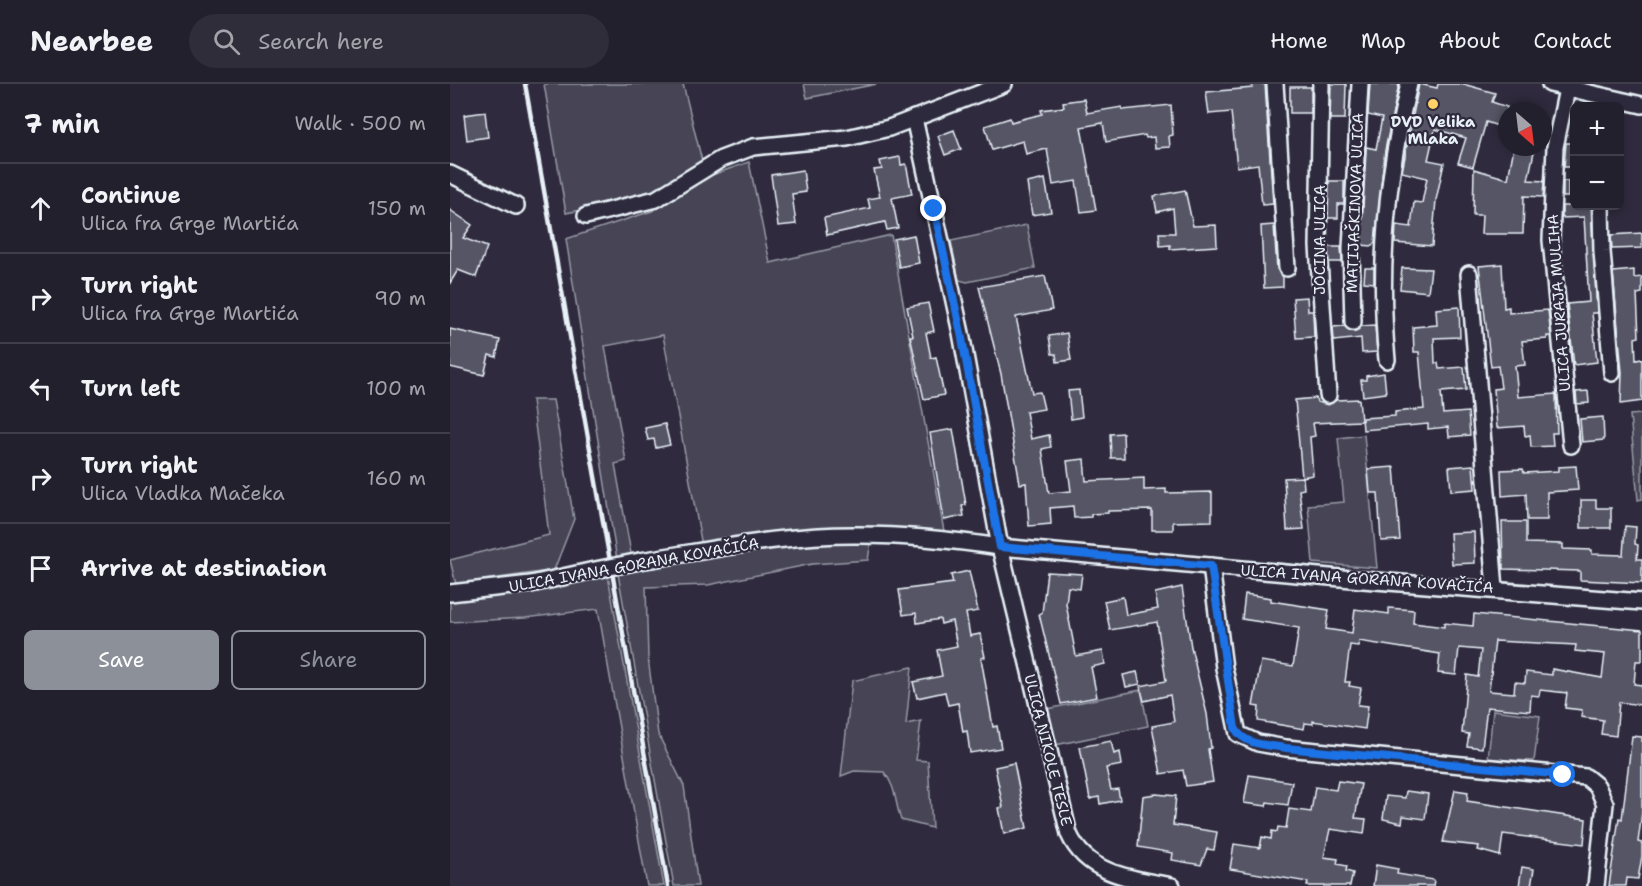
<!DOCTYPE html>
<meta charset="utf-8">
<style>
:root{--surface:#23202e;--page:#2f2d3a;--text:#f1f3f6;--muted:#a3a3aa;--line:#403e4a;--accent:#8c9099}
body{margin:0;font-family:"Shantell Sans",sans-serif;background:var(--page);color:var(--text)}
.controls{position:absolute;right:18px;top:18px;display:grid;overflow:hidden;border-radius:9px;box-shadow:0 3px 9px #0003}
.controls button{width:54px;height:54px;display:grid;place-items:center;padding:0;border:0;border-bottom:2px solid var(--line);background:var(--surface);color:var(--text);font:30px sans-serif}
.compass{position:absolute;left:1048px;top:18px;width:54px;height:54px;border-radius:50%;background:var(--surface);box-shadow:0 3px 9px #0003;rotate:152deg}
.stop{position:absolute;width:18px;height:18px;margin:-14px;border:4px solid #1a73e8;border-radius:50%;background:#fff}
.stop.end{background:#1a73e8;border-color:#fff;box-shadow:0 2px 6px #0008}
.list{margin:0;padding:0;list-style:none}
h2{display:flex;justify-content:space-between;align-items:center;height:78px;margin:0;padding:0 24px;font-size:26px}
h2 small{font-size:20px;font-weight:400;color:var(--muted)}
.list li{display:grid;grid-template-columns:39px 1fr auto;gap:18px;align-items:center;box-sizing:border-box;height:90px;padding:0 24px;border-top:2px solid var(--line)}
.list b{display:block;font-size:22px;white-space:nowrap}
.list p{margin:0;font-size:20px;white-space:nowrap;color:var(--muted)}
.list em{font-size:20px;font-style:normal;color:var(--muted)}
.actions{display:flex;gap:12px;padding:18px 24px}
.actions a{flex:1;padding:14px 0;border:2px solid var(--accent);border-radius:9px;text-align:center;font-size:21px;color:var(--accent)}
.actions .main{background:var(--accent);color:#fff}
.icon{flex:none;width:33px;height:33px;fill:none;stroke:currentColor;stroke-width:2;stroke-linecap:round;stroke-linejoin:round}
.map{position:relative;flex:none;width:1192px;height:802px;overflow:hidden}
header{display:flex;align-items:center;gap:36px;box-sizing:border-box;height:84px;padding:0 30px;background:var(--surface);border-bottom:2px solid var(--line)}
header strong{font-size:28px}
nav{display:flex;gap:33px;margin-inline-start:auto;font-size:21px}
.search{width:420px;height:54px;background:var(--page);display:flex;align-items:center;gap:15px;box-sizing:border-box;padding:0 21px;border-radius:33px;color:var(--muted);font-size:22px}
main{display:flex}
aside{flex:1;background:var(--surface)}
.map>svg:first-child{display:block}
</style>
<header>
<strong>Nearbee</strong>
<div class="search"><svg class="icon" aria-label="search" viewBox="0 0 24 24"><circle cx="10" cy="10" r="6"/><path d="M15 15l6 6"/></svg>Search here</div>
<nav><a>Home</a><a>Map</a><a>About</a><a>Contact</a></nav>
</header>
<main>
<aside>
<h2>7 min<small>Walk · 500 m</small></h2>
<ul class="list">
<li><svg class="icon" aria-label="ahead" viewBox="0 0 24 24"><path d="M12 20V5M6 11l6-6 6 6"/></svg><div><b>Continue</b><p>Ulica fra Grge Martića</p></div><em>150 m</em></li>
<li><svg class="icon" aria-label="right" viewBox="0 0 24 24"><path d="M7 20v-9h11M14 6l5 5-5 5"/></svg><div><b>Turn right</b><p>Ulica fra Grge Martića</p></div><em>90 m</em></li>
<li><svg class="icon" aria-label="left" viewBox="0 0 24 24"><path d="M17 20v-9H6M10 6l-5 5 5 5"/></svg><div><b>Turn left</b></div><em>100 m</em></li>
<li><svg class="icon" aria-label="right" viewBox="0 0 24 24"><path d="M7 20v-9h11M14 6l5 5-5 5"/></svg><div><b>Turn right</b><p>Ulica Vladka Mačeka</p></div><em>160 m</em></li>
<li><svg class="icon" aria-label="arrive" viewBox="0 0 24 24"><path d="M6 21V4h12l-3 4 3 4H6"/></svg><div><b>Arrive at destination</b></div></li>
</ul>
<div class="actions"><a class="main">Save</a><a>Share</a></div>
</aside>
<div class="map">
<svg width="1192" height="802" viewBox="0 0 1192 802">
<rect width="100%" height="100%" fill="#2f2a3d"/>
<filter id="ink" filterUnits="userSpaceOnUse"><feTurbulence type="fractalNoise" baseFrequency=".0167" numOctaves="2"/><feDisplacementMap in="SourceGraphic" scale="12" xChannelSelector="R" yChannelSelector="G"/><feConvolveMatrix kernelMatrix="1 2 1 2 8 2 1 2 1" color-interpolation-filters="sRGB"/></filter>
<g filter="url(#ink)">
<!-- green -->
<g fill="#464455" stroke="#979aa6" stroke-width="1.5">
<path d="M94,0h139l19,77 -54,35 -82,17z"/>
<path d="M354,0h73l-70,14z"/>
<path d="M299,78l21,101 121,-28 53,296 -72,-3 -170,18 -39,-211 -58,11 21,115 -11,3 17,95 -15,1 -51,-321 86,-28 54,-34z"/>
<path d="M577,141l8,43 -68,14 -8,-2 -8,-39z"/>
<path d="M82,316h21l21,119 -20,51 -98,14 -6,-24 99,-25z"/>
<path d="M1192,330v85l-4,1 -8,-85z"/>
<path d="M914,351l13,133 -64,-5 -5,-58 36,-3 -6,-64z"/>
<path d="M421,457l-3,19 -56,4 -104,21 -62,2 2,71 10,76 26,52 14,100h-24l-56,-312 169,-30z"/>
<path d="M158,492l56,310h-17l-49,-277 -73,9 -75,4v-23z"/>
<path d="M462,583l-6,57 15,-3 -5,39 12,1 4,67 -31,-8c-6,-17 -5,-34 -17,-48l-30,-1 -13,5 11,-95z"/>
<path d="M691,606l7,36 -93,19 -8,-36z"/>
<path d="M1043,626l47,6 -6,45 -46,-2z"/>
</g>
<!-- building -->
<g fill="#575565" stroke="#e8f1f8" stroke-width="1.5" fill-rule="evenodd">
<path d="M802,0h13l8,120 -11,1 -4,-41 -21,3 -6,-55 -22,2 -3,-22 47,-4z"/>
<path d="M881,0h15l-1,35h-15z"/>
<path d="M920,0h29l-14,66 -10,92 -3,4 -11,-1 5,-94v-4l10,2 6,-31 -14,-3z"/>
<path d="M969,0l18,4 1,-4h25l32,9 -3,9 15,5v22l-21,-7 -13,45 -15,-4 8,-25 -31,-9 -7,31 16,3 -8,37 -4,46 -37,-3 1,-18 15,2 3,-25 8,1 5,-25 -25,-6z"/>
<rect x="840" y="3" width="21" height="26"/>
<path d="M634,15l3,14 35,-6 1,3 48,-5 2,30 -4,1 1,11 -15,1 -1,-11 -8,1 -1,-3 -39,7 -3,-19 -22,4 15,83 -15,2 -5,-31 -23,4 -6,-36 -21,5 -3,-13 -31,9 -7,-24 25,-8 1,4 31,-8 -1,-4 23,-3 -1,-5z"/>
<path d="M35,28l3,25 -21,3 -3,-25z"/>
<path d="M504,46l7,19 -16,6 -7,-19z"/>
<path d="M1116,59h9v24h-11z"/>
<path d="M1064,63h21l-7,33 16,1 -1,16 -19,-1 -1,38h-42l1,-19h-9l1,-46 34,10z"/>
<path d="M450,73l1,8 5,-1 6,30 -20,4 6,30 -11,2 -2,-8 -58,13 -3,-17 46,-10 -2,-9 12,-2 -6,-27 8,-1 -2,-8z"/>
<path d="M353,86l3,22 -14,2 4,30 -18,2 -7,-51z"/>
<path d="M595,95l6,33 -19,3 -5,-32z"/>
<path d="M879,97h15v23h-6v14h-10z"/>
<rect x="1113" y="97" width="5" height="16"/>
<path d="M735,106l8,36 23,-1 1,21 -47,3v-4l-10,1 -1,-13h16l-2,-25 -16,4 -3,-16z"/>
<path d="M1112,122h29l6,107h-5l5,49 -23,3 -7,-61 22,-2 -5,-85 -22,1z"/>
<path d="M0,126l22,15 -9,13 24,9 -11,30 -18,-7 -8,13z"/>
<path d="M824,141l3,44 6,8v10l-19,1 -3,-62z"/>
<path d="M1192,149v15l-30,1 -1,-14z"/>
<path d="M464,151l5,28 -20,4 -5,-28z"/>
<path d="M878,163h13l1,15h-13z"/>
<path d="M1052,180l2,44 5,-1v6l39,-3 3,26h-4v3l-25,2 3,24 -10,1 3,31 38,-3 1,39h-5l1,13 -22,1 -1,-12 -5,1 -1,-10 -27,2 -3,-39 7,-1 -3,-22 -7,1 -12,-101z"/>
<path d="M915,184h9v15l-10,-1z"/>
<path d="M952,184l29,1 -3,23 -28,-3z"/>
<path d="M1184,186v8l8,-1v16l-5,1 2,43 -4,1 1,22 6,-1v42l-21,3 1,-32 -9,-100z"/>
<path d="M595,192l7,34 -36,7 16,76 8,-1 4,17 -18,3 5,27 18,-4 2,12 -9,2 7,44 22,-2 -4,-30 17,-2 2,22 58,-3v12l22,-1v4l46,-1v29l-39,1v8h-21v-20l-44,1v2l-17,1v3l-17,1 -1,-12 -23,2 1,16 -22,2 -3,-43 -6,1 -19,-110 -22,-87z"/>
<path d="M857,213l1,14h5l1,26 -18,1 -3,-40z"/>
<path d="M478,219l6,28 -8,2 5,25 5,-1 8,38 -20,4 -14,-63h3l-6,-29z"/>
<path d="M1009,223l1,30 -26,1 1,25h3l1,6 25,-2 2,23 -25,2 2,22 25,-2 2,23 -21,2 -1,-10 -20,2v-5l-65,6 -1,-12 33,-2v-4l29,-3 -5,-57h-5l-1,-25 24,-2 -1,-16z"/>
<path d="M925,241l2,27 -15,1 -1,-15 -27,3 -1,-14 11,-1 10,6 8,-6z"/>
<path d="M0,245l50,11 -4,17 -7,-2 -5,20 -34,-8z"/>
<path d="M617,249l4,27 -14,2 -1,-8h-4l-3,-18z"/>
<path d="M934,289l2,20 -23,3 -2,-16h5v-4z"/>
<path d="M629,306l3,27 -11,2 -3,-28z"/>
<path d="M1138,307l1,12 -12,1 -1,-12z"/>
<path d="M866,314l1,4 11,3 8,-5 23,-1 2,22 -48,2 2,13 -5,1 3,38 -11,2 -7,-77z"/>
<path d="M1153,333l1,23 -22,2 -2,-23z"/>
<path d="M215,340l5,21 -14,3 -2,-9 -6,1 -3,-12z"/>
<path d="M503,345l13,76 -4,1 2,10 -20,4 -14,-87z"/>
<path d="M673,349l1,25h-13l-1,-24z"/>
<path d="M1023,381l2,24 -24,2 -2,-24z"/>
<path d="M1126,382l2,24 -31,2v28h-20l-1,-26 -24,2 -1,-26 22,-1 1,4 34,-2v-4z"/>
<path d="M944,383l6,73 -19,1 -3,-48h-8l-2,-24z"/>
<path d="M853,393l1,12 -5,1 5,39 -17,1 -3,-52z"/>
<path d="M1131,416h15v8h15v20h-30z"/>
<path d="M1052,438h24v21l37,1v5l29,1v4l31,1 2,-29 11,1 -1,17 3,1 -1,14h5v24l-62,-3v-9l-77,-2z"/>
<path d="M1024,448l1,31 -23,1 -2,-31z"/>
<path d="M519,487l9,40 -12,2 4,23 10,-2 5,23 -4,1 12,69 4,-1 4,22 -31,5 -3,-22 -4,1 -5,-29 -10,2 -3,-13 -28,6 -4,-16 29,-6 -5,-26 20,-4 -5,-25 -11,3 -1,-5 -23,4 -1,-10 -13,2 -4,-25 54,-7 -2,-8z"/>
<path d="M597,488l35,2 -2,15 -12,-2 -2,17 10,52 27,-5 2,13 -14,3 6,30 -36,7 -22,-90 3,-1z"/>
<path d="M732,503l9,60 16,67 4,34 -3,1 5,33 -27,4 -3,-16 -22,4 -9,-48 22,-4 -4,-27 -26,6 -4,-15 26,-5 -9,-59 -47,8 -6,-29 19,-4 3,18 32,-6 -3,-16z"/>
<path d="M795,510l26,4v3l58,9 -3,19 26,4 3,-24 34,5v-6l25,2 -1,13 31,4v-4l29,3 1,-12 168,16v31h-6l-2,23 8,1 -1,20 -22,-3 -3,34 -15,-2 2,-14 -22,-3 1,-7 -17,-2 2,-15 -27,-3 -1,6 -8,-1 -1,16 -43,-4 -5,41 -15,-2 2,-12 -7,-1 5,-58 11,2 3,-27 -22,-2 -3,27 -18,-2 2,-19 -81,-13 -1,5 -8,-1 -5,37h5l-1,4 12,2 -3,17 10,1 -3,23 -52,-8v3l-8,-1 -1,6 -46,-8 1,-14 -6,-1 8,-45 32,5 6,-38 -57,-9zM1045,557l81,4 -1,6 30,3 -3,24 -50,-9v6l-26,-3 -1,11 -10,-1 -1,11 -25,-2z"/>
<path d="M687,588l3,12 -14,3 -3,-12z"/>
<path d="M1182,652l10,1v75l-4,30 4,1v13l-4,23 -11,-1 -1,8h-17l10,-68 3,1z"/>
<path d="M661,657l3,13 6,-2 2,13 -16,3 5,22 7,-1 2,11 -20,4 -1,-7 -9,2 -10,-52z"/>
<path d="M564,679l13,65 -23,6 -5,-26 4,-1 -8,-40z"/>
<path d="M799,691l43,7 -4,23 -21,-3 -1,4 -22,-3z"/>
<path d="M888,697l23,3 -6,34 11,1 -2,15 -34,-5 -6,28 14,2 -1,5 10,2 -1,5 7,2 -3,13h-43l1,-4 -78,-13 4,-25 26,4 2,-11 9,2 1,-8 5,1 1,-5 8,1 3,-19 22,3 4,-25 21,3z"/>
<path d="M1005,706l13,2 -1,9 119,18 -2,25 -81,-10 -3,22 -22,-6 1,-4 -36,-4z"/>
<path d="M956,707l22,3 -3,25 -22,-3 -1,7 -19,-4 3,-23 19,2z"/>
<path d="M706,710l20,2 -3,29 44,7 -3,18 -7,-1 -6,16 -29,-5 1,-7 -35,-6 5,-51z"/>
<path d="M926,781l22,4 -1,5 37,6 -1,6h-60z"/>
<path d="M1072,783l12,2 -3,17h-12z"/>
</g>
<g fill="none" stroke-linecap="round" stroke-linejoin="round">
<!-- minor casing -->
<g stroke="#e8f1f8" stroke-width="20">
<g id="minor">
<path d="M825,0l12,184"/>
<path d="M871,0l-3,162 10,149"/>
<path d="M1100,0l92,21"/>
<path d="M1117,5l-12,58 -4,93 20,205"/>
<path d="M464,34l47,215 39,214 69,287c18,41 64,45 103,52"/>
<path d="M0,90l66,32"/>
<path d="M1151,122l1,45 10,122"/>
<path d="M136,132l70,-17 65,-40 32,-12 94,-9 42,-10 115,-44"/>
<path d="M1019,190l26,315"/>
<path d="M903,238l-2,-74 9,-164"/>
<path d="M937,276c-9,-92 0,-186 22,-276"/>
<path d="M190,477c72,-11 145,-27 219,-26 47,0 94,5 141,12l363,33 279,22"/>
<path d="M761,482l13,102 14,66 20,9 28,5 300,29 11,9 8,18 -9,82"/>
<path d="M0,509l81,-9 59,-13"/>
</g>
</g>
<!-- minor -->
<use href="#minor" stroke="#2f2a3d" stroke-width="15"/>
<!-- rail -->
<path stroke="#e8f1f8" stroke-width="4.5" d="M75,0l143,802"/>
<!-- minor-bridge casing -->
<g stroke="#e8f1f8" stroke-width="20" stroke-linecap="butt">
<path id="minor-bridge" d="M140,487l50,-10"/>
</g>
<!-- minor-bridge -->
<use href="#minor-bridge" stroke="#2f2a3d" stroke-width="15"/>
</g>
</g>
<g fill="none" stroke-linecap="round" stroke-linejoin="round" filter="url(#ink)">
<!-- route -->
<path stroke="#1a73e8" stroke-width="8" d="M484,125l27,124 39,214 211,19 24,162c9,18 34,17 51,20l277,27"/>
</g>
<!-- markers -->
<circle fill="#ffd166" stroke="#2f2a3d" stroke-width="2" cx="983" cy="20" r="6"/>
<g text-anchor="middle" dominant-baseline="central" stroke-width="4.5" stroke-linejoin="round" paint-order="stroke">
<!-- poi labels -->
<g font-size="15" font-weight="bold" fill="#e8f1f8" stroke="#2f2a3d">
<text x="983" y="38">DVD Velika<tspan x="983" dy="17">Mlaka</tspan></text>
</g>
<!-- street labels -->
<g font-size="15" fill="#e8f1f8" stroke="#2f2a3d">
<text transform="translate(905 119) rotate(-88)">MATIJAŠKINOVA ULICA</text>
<text transform="translate(870 156) rotate(-90)">JOCINA ULICA</text>
<text transform="translate(1109 219) rotate(-94)">ULICA JURAJA MULIHA</text>
<text transform="translate(184 481) rotate(-10)">ULICA IVANA GORANA KOVAČIĆA</text>
<text transform="translate(917 495) rotate(4)">ULICA IVANA GORANA KOVAČIĆA</text>
<text transform="translate(598 666) rotate(76)">ULICA NIKOLE TESLE</text>
</g>
</g>
</svg>
<div class="controls">
<button>+</button>
<button>−</button>
</div>
<svg class="compass" viewBox="-18 -18 36 36"><path d="M0-13l5 13h-10z" fill="#e53935"/><path d="M0 13l5-13h-10z" fill="#a3a3aa"/></svg>
<div class="stop" style="left:1113px;top:691px"></div>
<div class="stop end" style="left:484px;top:125px"></div>
</div>
</main>
